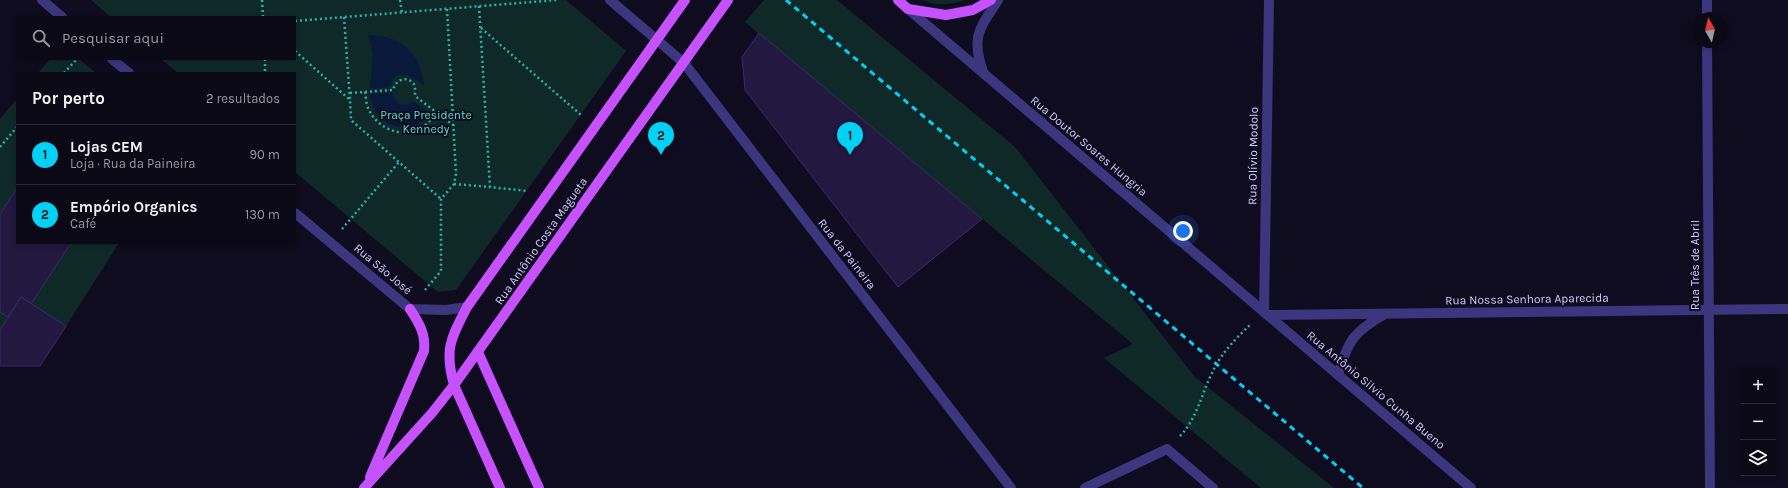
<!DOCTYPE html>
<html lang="pt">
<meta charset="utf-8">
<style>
:root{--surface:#0c0917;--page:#1a1724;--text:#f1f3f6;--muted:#9a9aa1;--line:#2c2a36;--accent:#00d1f5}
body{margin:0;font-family:Karla,sans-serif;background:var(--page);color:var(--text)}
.controls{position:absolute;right:12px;bottom:12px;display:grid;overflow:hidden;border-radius:0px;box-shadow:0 2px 6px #0003}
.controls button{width:36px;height:36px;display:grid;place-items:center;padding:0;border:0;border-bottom:1px solid var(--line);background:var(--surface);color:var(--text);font:20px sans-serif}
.compass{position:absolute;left:1692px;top:12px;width:36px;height:36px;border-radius:50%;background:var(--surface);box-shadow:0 2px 6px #0003;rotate:352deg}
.you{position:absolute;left:1183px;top:231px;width:14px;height:14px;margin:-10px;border:3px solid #fff;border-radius:50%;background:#1a73e8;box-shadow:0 0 0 6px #1a73e833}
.badge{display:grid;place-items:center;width:26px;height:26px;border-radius:50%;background:var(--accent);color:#111;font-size:13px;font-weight:700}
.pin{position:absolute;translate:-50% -33px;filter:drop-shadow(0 1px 2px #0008)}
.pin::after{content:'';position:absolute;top:21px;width:14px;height:12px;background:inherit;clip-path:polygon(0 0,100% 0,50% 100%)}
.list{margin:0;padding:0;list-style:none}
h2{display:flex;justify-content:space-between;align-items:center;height:52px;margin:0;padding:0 16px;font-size:17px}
h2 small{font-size:13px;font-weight:400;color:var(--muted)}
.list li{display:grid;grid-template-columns:26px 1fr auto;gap:12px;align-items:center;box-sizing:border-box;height:60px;padding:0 16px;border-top:1px solid var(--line)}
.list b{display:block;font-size:15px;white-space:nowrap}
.list p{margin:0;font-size:13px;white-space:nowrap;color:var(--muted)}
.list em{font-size:13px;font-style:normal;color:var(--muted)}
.icon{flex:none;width:22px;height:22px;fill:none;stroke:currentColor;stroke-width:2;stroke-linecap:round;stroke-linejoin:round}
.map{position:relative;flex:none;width:1788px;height:488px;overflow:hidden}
.search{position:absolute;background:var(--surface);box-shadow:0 2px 6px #0003;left:16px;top:16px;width:280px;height:44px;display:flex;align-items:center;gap:10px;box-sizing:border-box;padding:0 14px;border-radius:0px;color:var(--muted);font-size:15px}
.panel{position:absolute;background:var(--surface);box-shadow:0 2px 6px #0003;left:16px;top:72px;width:280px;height:172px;border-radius:0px}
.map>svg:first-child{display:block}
</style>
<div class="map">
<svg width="1788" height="488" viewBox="0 0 1788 488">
<rect width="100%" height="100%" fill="#100c1f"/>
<!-- green -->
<g fill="#0f2929">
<path d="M91,0h475l60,51 -170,239 -18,2 -143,-120v-99h-117l-17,-14h134v-42h-184z"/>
<path d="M764,0h73l178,147 179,229 140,112h-73l-157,-130 29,-14 -388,-322z"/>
<path d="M922,0h43c-14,5 -29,6 -43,0z"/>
<path d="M50,59h29l17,14h-58z"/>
<path d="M17,99v89l-17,26v-95z"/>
<path d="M71,243h48l-53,83 -35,-22z"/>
<path d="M0,312l8,5 -8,13z"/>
</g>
<!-- water -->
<g fill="#08193c">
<path d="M368,35c33,0 53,18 56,51 -12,-10 -28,-21 -35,1l-19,2 3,-36z"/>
<path d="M392,92c3,13 12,16 22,9l17,14c-24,22 -56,13 -61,-21z"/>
</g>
<!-- building -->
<g fill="#221840" stroke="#3a296d">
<path d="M759,33l223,186 -84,68 -153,-197 -3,-33z"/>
<path d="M17,188v55h54l-40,61 -10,-7 -13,20 -8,-5v-98z"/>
<path d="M21,297l45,29 -26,40h-40v-36z"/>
</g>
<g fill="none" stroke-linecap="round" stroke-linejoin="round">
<!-- path -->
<g stroke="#2bb2b0" stroke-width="2.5" stroke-dasharray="2 3" stroke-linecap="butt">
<path d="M262,0l1,17"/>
<path d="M400,0l2,13"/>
<path d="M479,6l11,181 37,4"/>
<path d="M344,17l6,83"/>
<path d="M295,21l262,-21"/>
<path d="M481,28l100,87"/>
<path d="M295,51l55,49 1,20 90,79"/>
<path d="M265,59v14"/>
<path d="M64,73l13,-14"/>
<path d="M365,92c1,5 1,13 4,18 9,19 34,29 52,18 7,-4 11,-10 15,-15"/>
<path d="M350,93l43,-3c3,-12 16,-15 22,-4v10l38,29"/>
<path d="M0,147l17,-20"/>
<path d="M454,184l36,3"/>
<path d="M342,229l57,-67"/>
<path d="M425,290l16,-19v-72l13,-15 2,-10 -9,-165"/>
<path d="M1180,436c17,-17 22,-44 33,-65 8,-17 23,-33 37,-46"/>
</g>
<!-- minor -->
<g stroke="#3c367f" stroke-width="10">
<path d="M42,0l20,17"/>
<path d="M610,0l74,63 327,425"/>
<path d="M1707,0v18"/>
<path d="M908,9l563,479"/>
<path d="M1707,42l3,446"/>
<path d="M112,59l17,14"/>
<path d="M983,72c-12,-35 -4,-43 15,-72"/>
<path d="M295,213l115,96 36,1 21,-3"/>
<path d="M1264,312l5,-312"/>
<path d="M1267,315l521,-6"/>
<path d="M1338,375c10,-34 15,-43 47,-61"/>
<path d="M1085,488l82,-39 46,39"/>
</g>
<!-- major -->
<g stroke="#c651ff" stroke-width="10">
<path d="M898,0l10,9 38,6 27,-5 18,-10"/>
<path d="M478,352l61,136"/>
<path d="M370,477l54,-126c2,-17 -5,-28 -14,-42"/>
<path d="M364,488l68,-75 22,-28 274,-385"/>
<path d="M500,488l-46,-103c-10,-36 -3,-47 13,-78l218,-307"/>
</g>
<!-- rail -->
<path stroke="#00d1f5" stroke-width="3" stroke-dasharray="6 5" stroke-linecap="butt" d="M786,0l577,488"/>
</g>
<g text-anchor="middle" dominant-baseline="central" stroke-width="4" stroke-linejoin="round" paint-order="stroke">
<!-- park labels -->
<g font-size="12" fill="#55e0c4" stroke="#100c1f">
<text x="426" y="115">Praça Presidente<tspan x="426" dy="14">Kennedy</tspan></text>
</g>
<!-- street labels -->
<g font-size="12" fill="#d3caff" stroke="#100c1f">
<text transform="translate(1089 146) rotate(40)">Rua Doutor Soares Hungria</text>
<text transform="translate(1253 156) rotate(-89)">Rua Olívio Modolo</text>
<text transform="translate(541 241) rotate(-55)">Rua Antônio Costa Magueta</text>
<text transform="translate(847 254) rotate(52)">Rua da Paineira</text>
<text transform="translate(1695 265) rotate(-90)">Rua Três de Abril</text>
<text transform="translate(383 269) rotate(40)">Rua São José</text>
<text transform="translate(1527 299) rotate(-1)">Rua Nossa Senhora Aparecida</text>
<text transform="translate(1376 390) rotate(40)">Rua Antônio Silvio Cunha Bueno</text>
</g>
</g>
</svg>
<div class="controls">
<button>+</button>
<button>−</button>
<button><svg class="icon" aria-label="layers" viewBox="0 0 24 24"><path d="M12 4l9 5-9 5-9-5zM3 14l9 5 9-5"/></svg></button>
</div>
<svg class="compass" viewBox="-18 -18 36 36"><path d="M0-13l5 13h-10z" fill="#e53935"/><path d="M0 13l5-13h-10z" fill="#9a9aa1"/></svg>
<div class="you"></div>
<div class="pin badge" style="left:850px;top:155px">1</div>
<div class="pin badge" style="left:661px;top:155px">2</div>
<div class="search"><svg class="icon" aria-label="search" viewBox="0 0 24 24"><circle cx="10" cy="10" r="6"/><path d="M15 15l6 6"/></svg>Pesquisar aqui</div>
<section class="panel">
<h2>Por perto<small>2 resultados</small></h2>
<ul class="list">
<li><span class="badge">1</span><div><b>Lojas CEM</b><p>Loja · Rua da Paineira</p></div><em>90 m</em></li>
<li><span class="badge">2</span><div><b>Empório Organics</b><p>Café</p></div><em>130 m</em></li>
</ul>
</section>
</div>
